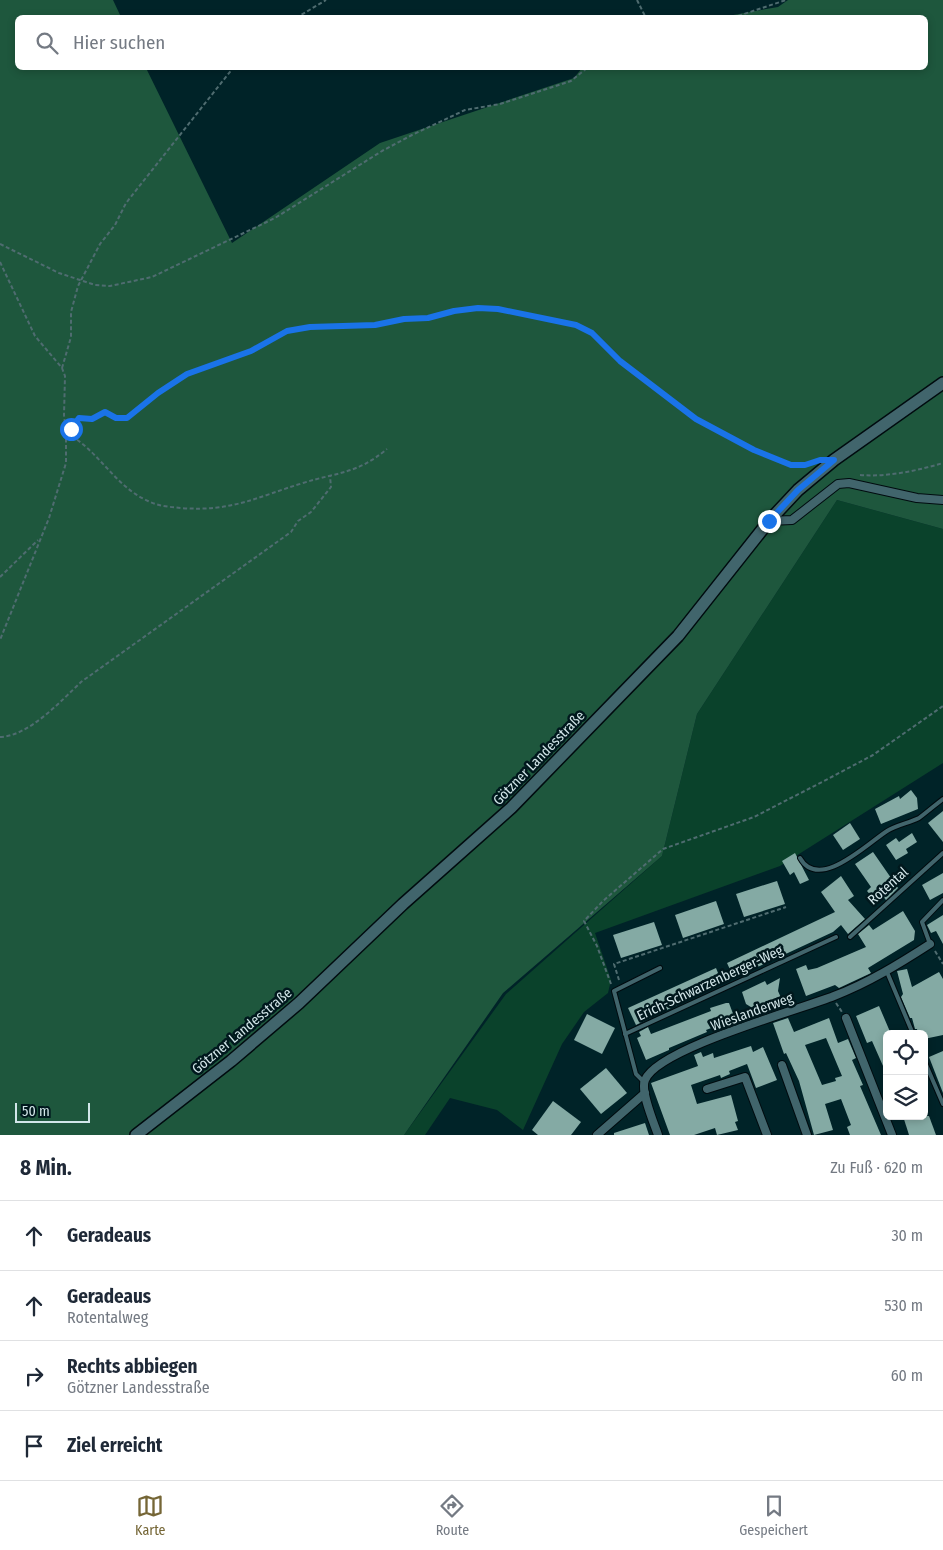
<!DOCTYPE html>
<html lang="de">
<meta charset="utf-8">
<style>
:root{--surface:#fff;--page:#f6f6f7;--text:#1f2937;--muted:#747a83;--line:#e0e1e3;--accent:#756636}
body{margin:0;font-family:"Fira Sans Condensed",sans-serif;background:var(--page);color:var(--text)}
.controls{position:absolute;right:15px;bottom:15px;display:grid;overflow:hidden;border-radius:8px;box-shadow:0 2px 8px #0003}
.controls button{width:45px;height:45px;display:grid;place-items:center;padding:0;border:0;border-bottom:1px solid var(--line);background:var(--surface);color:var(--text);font:25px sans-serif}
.scale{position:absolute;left:15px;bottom:12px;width:75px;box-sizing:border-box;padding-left:5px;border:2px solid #d2e6e9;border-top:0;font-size:14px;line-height:18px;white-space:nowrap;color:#d2e6e9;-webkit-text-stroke:4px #00181d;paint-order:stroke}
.stop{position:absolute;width:15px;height:15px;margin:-11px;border:4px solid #1a73e8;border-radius:50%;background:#fff}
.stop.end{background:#1a73e8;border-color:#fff;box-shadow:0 1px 5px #0008}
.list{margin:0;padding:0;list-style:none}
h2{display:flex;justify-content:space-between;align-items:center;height:65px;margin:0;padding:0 20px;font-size:21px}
h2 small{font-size:16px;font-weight:400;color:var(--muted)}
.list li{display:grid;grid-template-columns:32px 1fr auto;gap:15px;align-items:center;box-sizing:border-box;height:70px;padding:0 20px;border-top:1px solid var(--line)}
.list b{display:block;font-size:19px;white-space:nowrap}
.list p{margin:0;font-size:16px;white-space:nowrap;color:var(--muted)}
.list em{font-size:16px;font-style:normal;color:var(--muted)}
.icon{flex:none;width:28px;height:28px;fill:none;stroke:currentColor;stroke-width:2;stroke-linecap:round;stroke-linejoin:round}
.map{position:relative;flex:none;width:943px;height:1135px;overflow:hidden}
.search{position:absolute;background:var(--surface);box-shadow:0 2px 8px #0003;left:15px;right:15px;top:15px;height:55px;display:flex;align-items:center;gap:12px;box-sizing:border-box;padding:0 18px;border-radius:8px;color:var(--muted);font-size:19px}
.sheet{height:345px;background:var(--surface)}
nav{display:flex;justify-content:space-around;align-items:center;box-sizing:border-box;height:70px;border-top:1px solid var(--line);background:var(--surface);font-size:14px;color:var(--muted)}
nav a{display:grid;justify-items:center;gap:2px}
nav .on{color:var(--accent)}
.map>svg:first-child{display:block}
</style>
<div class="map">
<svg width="943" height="1135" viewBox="0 0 943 1135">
<rect width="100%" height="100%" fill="#002328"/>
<!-- green -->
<path fill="#0a422b" d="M837,500l106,29v234l-163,103 -185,67 16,47 -3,13 -24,19 -22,32 -39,86 -26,-20 -47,-12 -25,37h-21l102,-141 156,-138 35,-142z"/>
<!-- forest -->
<path fill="#1e573d" d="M0,0h113l8,17 -103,1v50h128l86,175 148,-100 194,-65 8,-10h344v-50l-204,-1 56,-10 10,-7h155v529l-106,-29 -140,214 -35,142 -159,137 -99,142h-404z"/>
<!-- building -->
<g fill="#84aaa4" fill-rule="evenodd">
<path d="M911,790l6,8 1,11 -37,15 -6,-15 24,-13 1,3z"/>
<path d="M943,811v31l-15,-19z"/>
<path d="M850,823l10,16 -17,11 -10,-15z"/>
<path d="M912,833l5,9 -11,7 2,4 -12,7 -10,-15 10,-7 3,4z"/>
<path d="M873,852l25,36 -12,12 -5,-6 -7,5 -7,-8 4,-4 -16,-23z"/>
<path d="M795,853l14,27 -9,4 -6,-12 -4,3 -8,-14z"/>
<path d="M943,873v20l-13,7 -8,-15z"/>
<path d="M841,876l13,20 -6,4 17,19 -17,15 -7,-9 -8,7 -99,46 -7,-15 108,-51 -14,-20z"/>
<path d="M777,881l8,23 -41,13 -8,-23z"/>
<path d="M716,901l8,23 -41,14 -8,-23z"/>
<path d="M903,911l12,20 -1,9 -46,28 3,5 -2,1 -30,14 -4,-3 -29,11 -10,-27 10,-4 2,5 9,-2 49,-21 -8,-13 11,-9 4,5z"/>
<path d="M943,915v29l-7,-13 -5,2 -4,-8z"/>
<path d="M654,922l8,23 -41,13 -8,-23z"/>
<path d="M716,968l6,15 -86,42 -8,-17z"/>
<path d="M907,969l5,18 27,-15 4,7v56l-19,4v-5h-6l-1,-5h-2l-3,-11h-2l-9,-21 2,-3 -6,-23z"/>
<path d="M780,978l-2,13 4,9 -23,12 -13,-8 -4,-12 23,-11 2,4z"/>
<path d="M726,1003h3l6,16 -29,11 1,2 -38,16v2l-23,10 -9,-22 4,-2 -2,-4 9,-5 3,7 60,-23 -1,-3z"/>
<path d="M879,1006l12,28h-4v41l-15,-34 -5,2 -11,-27z"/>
<path d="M587,1014l28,14 -13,26 -28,-14z"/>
<path d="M788,1018l6,14 35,-14 9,25 10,-4 8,19 -4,2 11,25 -3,1 21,49h-31l-3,-8 4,-2 -10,-26 -16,5 8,26 -19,5 -15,-54 -13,-28 -2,1 -11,-31zM826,1038l16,38 -7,2 1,3 -14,4 -17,-40z"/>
<path d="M751,1046l2,6 10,-5 14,33 -21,8 -9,-24 -18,7 1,3 -9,4 -1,-3 -29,10 6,19 34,-9 7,26 -3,1 3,8 -21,5 -2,-7 -21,7h-24l-19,-52 47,-17 -4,-11 7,-3 2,5 10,-4 1,5z"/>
<path d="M943,1051v42l-14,-36z"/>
<path d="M606,1068l21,25 -26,21 -21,-25z"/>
<path d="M553,1101l28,21 -10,13h-33l-6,-5z"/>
<path d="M903,1116h26l7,19h-27z"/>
<path d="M645,1123l4,12h-35v-2z"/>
</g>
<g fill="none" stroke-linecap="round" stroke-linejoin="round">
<!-- service casing -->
<g stroke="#000b0f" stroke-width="6">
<g id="service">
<path d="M800,858c19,34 68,-15 87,-27 9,-6 22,-8 32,-13 8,-6 16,-13 24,-19"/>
<path d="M850,937l93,-84"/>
<path d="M930,944l-8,-22 21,-22"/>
<path d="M887,972l26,62"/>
<path d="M625,1034l211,-97"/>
<path d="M924,1060l19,44"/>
<path d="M644,1082l-8,-8 -22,-83 46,-23"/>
</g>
</g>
<!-- minor casing -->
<g stroke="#000b0f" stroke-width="10">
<g id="minor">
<path d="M769,521l23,-1 46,-36 11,-1 68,15 26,2"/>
<path d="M846,1018l46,117"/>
<path d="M782,1065l25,70"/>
<path d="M707,1089l38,-12 22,58"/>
<path d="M597,1135l48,-42"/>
<path d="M658,1135c-4,-12 -18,-44 -13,-55 13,-32 154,-70 189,-84 34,-13 65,-32 96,-52"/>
</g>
</g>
<!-- secondary casing -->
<g stroke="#000b0f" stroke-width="14">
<path id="secondary" d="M136,1135l95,-74 68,-58 104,-99 108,-96 167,-172 91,-115 29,-31 36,-30 109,-77"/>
</g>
<!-- path -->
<g stroke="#4f6c70" stroke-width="2" stroke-dasharray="4 2.5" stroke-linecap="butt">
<path d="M637,0l9,18"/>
<path d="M296,18l30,-18"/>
<path d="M732,18l54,-18"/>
<path d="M0,244l59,29 36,12 15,1 42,-9 123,-59 107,-67 30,-16 53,-25 35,-6 71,-23 16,-13"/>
<path d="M0,262l35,74 27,32 3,8 -1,39 2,18v30l-17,55 -49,122"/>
<path d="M62,368l9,-31v-25l7,-26 22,-42 15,-19 11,-22 107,-135"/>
<path d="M66,428l5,1 8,-11 13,1 13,-7 4,4 7,2h11l31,-25 29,-19 64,-23 36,-20 23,-4 65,-2 29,-6 24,-1 26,-7 24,-3 20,1 78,16 16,8 28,28 76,58 35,19 60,27h14l9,-3"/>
<path d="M66,433c32,16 48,53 82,68 10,5 22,6 33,7 51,4 76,-11 122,-25 35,-11 54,-9 84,-34"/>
<path d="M860,475c28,2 56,-4 83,-12"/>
<path d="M0,577l38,-37"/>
<path d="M0,737c29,-1 61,-36 81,-55l210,-150 7,-11 13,-9 20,-25 -1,-11"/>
<path d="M935,951l8,13"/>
<path d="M619,980l-5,-16 172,-57"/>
<path d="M611,984l-14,-38 -13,-25 19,-20 60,-52 91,-32 70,-36 49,-26 70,-49"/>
<path d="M836,1003l6,9"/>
</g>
<!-- service -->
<use href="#service" stroke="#41656c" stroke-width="4"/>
<!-- minor -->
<use href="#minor" stroke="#41656c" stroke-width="8"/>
<!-- secondary -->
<use href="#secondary" stroke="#41656c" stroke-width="11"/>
</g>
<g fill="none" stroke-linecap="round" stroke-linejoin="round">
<!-- route -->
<path stroke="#1a73e8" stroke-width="6" d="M71,429l8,-11 13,1 13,-7 11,6h11l31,-25 29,-19 64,-23 36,-20 23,-4 65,-2 29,-6 24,-1 26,-7 24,-3 20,1 78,16 16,8 28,28 76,58 58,31 37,15h14l15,-5h14l-36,30 -29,31"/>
</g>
<g text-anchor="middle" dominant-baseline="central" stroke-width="5" stroke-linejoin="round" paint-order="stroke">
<!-- street labels -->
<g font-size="14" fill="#d2e6e9" stroke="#00181d">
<text transform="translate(539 758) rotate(-46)">Götzner Landesstraße</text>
<text transform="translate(888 886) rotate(-42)">Rotental</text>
<text transform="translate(710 983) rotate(-25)">Erich-Schwarzenberger-Weg</text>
<text transform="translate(752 1012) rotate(-20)">Wieslanderweg</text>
<text transform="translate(242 1031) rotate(-40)">Götzner Landesstraße</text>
</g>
</g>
</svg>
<div class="controls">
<button><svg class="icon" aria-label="locate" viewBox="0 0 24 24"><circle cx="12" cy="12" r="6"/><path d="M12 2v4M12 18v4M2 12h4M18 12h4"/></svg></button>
<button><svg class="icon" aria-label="layers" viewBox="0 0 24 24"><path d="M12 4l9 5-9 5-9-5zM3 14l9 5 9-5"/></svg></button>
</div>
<div class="scale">50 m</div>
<div class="stop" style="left:71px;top:429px"></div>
<div class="stop end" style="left:769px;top:521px"></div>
<div class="search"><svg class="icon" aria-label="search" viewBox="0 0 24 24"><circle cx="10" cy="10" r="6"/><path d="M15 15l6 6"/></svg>Hier suchen</div>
</div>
<section class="sheet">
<h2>8 Min.<small>Zu Fuß · 620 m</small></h2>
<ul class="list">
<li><svg class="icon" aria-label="ahead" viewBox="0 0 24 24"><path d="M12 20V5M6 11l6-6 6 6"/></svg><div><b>Geradeaus</b></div><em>30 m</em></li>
<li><svg class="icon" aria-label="ahead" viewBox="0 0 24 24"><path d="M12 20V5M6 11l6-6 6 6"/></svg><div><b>Geradeaus</b><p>Rotentalweg</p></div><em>530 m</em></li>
<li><svg class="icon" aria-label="right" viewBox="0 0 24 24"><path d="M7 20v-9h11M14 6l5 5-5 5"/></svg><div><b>Rechts abbiegen</b><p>Götzner Landesstraße</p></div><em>60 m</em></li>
<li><svg class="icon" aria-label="arrive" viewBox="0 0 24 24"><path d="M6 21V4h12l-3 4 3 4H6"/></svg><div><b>Ziel erreicht</b></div></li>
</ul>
</section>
<nav>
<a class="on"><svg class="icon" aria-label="map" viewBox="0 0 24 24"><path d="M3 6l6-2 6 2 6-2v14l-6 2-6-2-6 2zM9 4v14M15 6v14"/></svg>Karte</a>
<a><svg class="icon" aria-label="directions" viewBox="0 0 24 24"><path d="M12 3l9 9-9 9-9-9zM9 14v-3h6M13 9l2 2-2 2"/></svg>Route</a>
<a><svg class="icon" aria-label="saved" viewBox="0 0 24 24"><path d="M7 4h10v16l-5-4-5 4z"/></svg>Gespeichert</a>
</nav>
